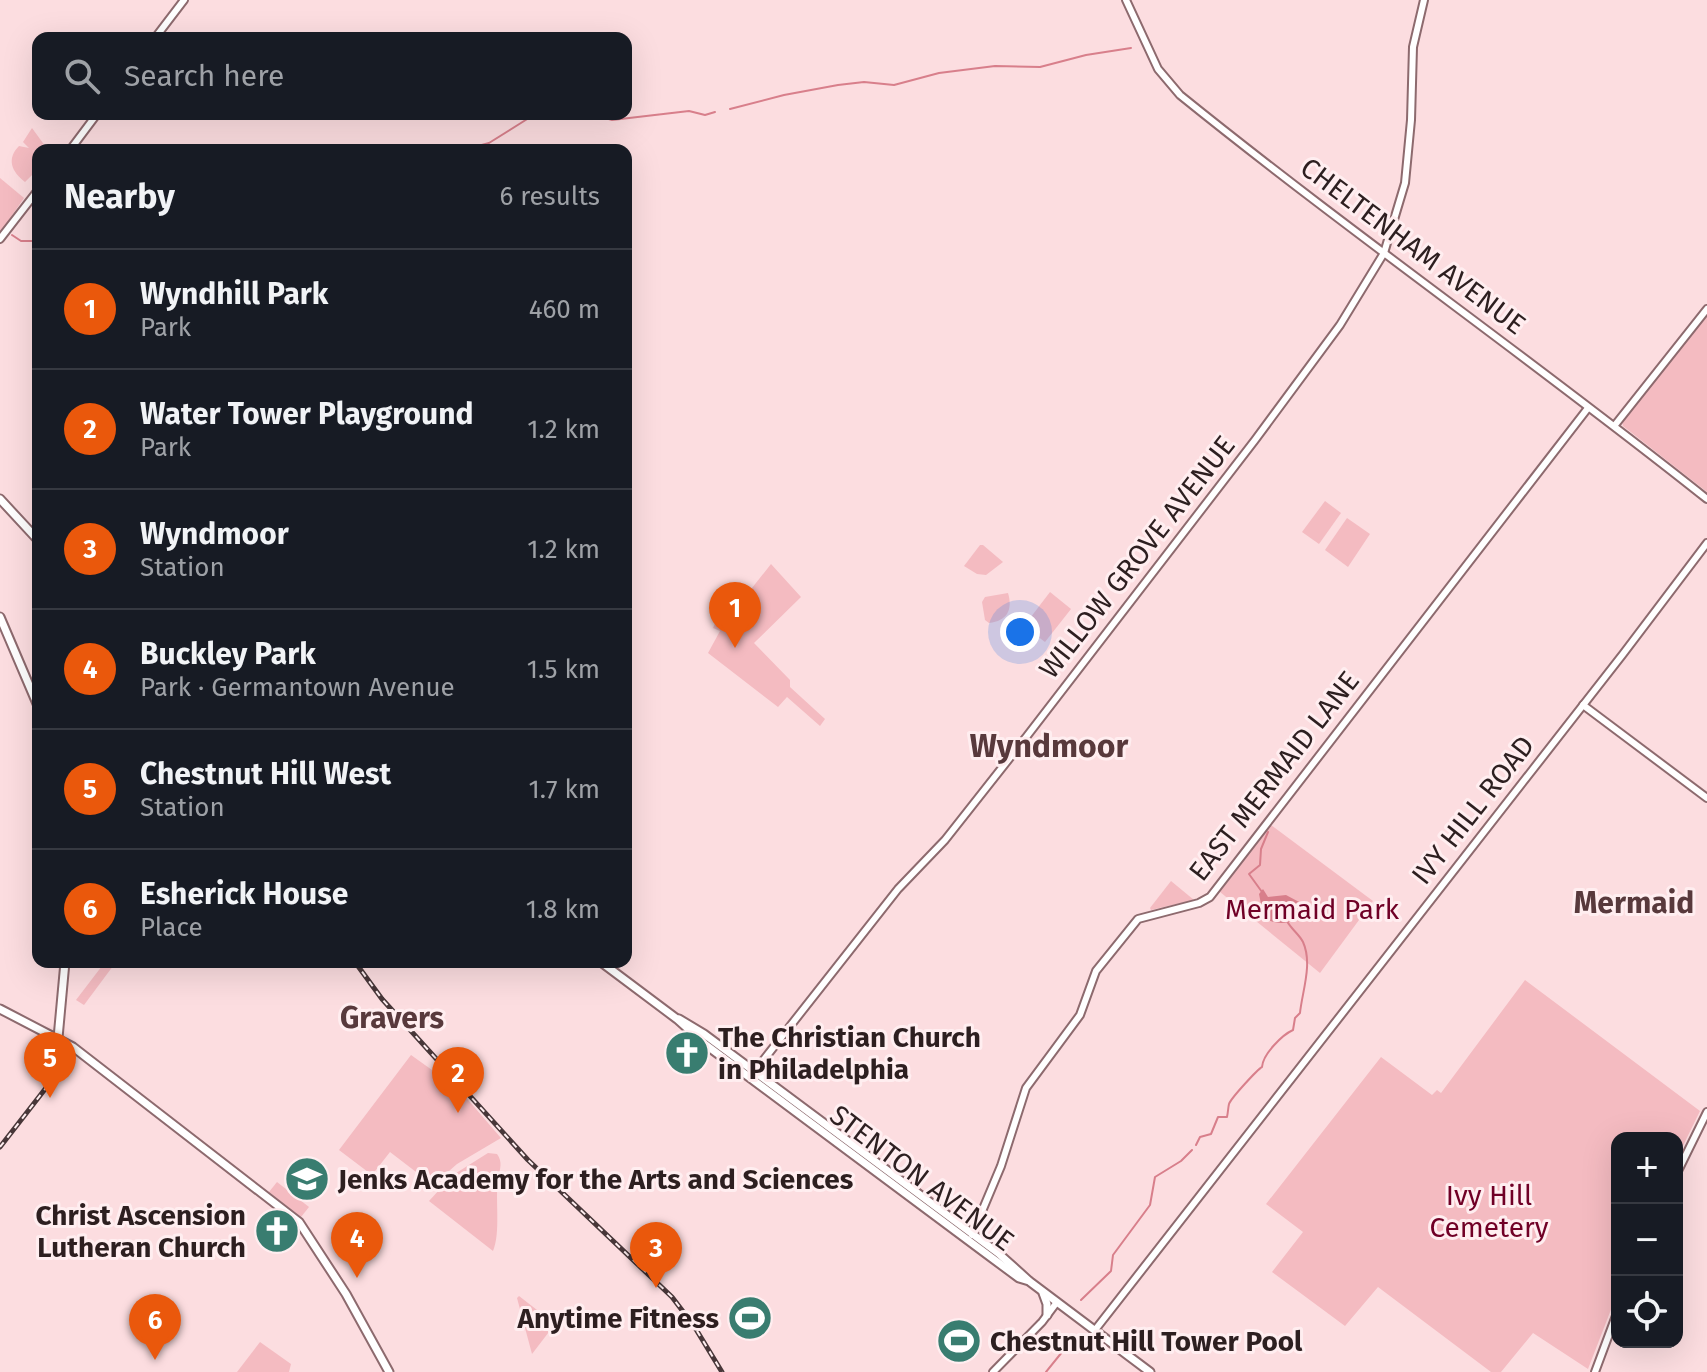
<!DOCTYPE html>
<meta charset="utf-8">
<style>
:root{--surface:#171b24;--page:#20242c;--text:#f1f3f6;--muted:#9ea1a6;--line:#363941;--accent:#ea580c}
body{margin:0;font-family:"Fira Sans",sans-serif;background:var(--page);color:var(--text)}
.controls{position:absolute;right:24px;bottom:24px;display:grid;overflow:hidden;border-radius:16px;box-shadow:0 8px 32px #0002}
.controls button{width:72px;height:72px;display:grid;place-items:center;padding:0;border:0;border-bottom:2px solid var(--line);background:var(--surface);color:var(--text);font:40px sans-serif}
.you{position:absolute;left:1020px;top:632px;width:28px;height:28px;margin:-20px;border:6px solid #fff;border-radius:50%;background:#1a73e8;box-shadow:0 0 0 12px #1a73e833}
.badge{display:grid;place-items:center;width:52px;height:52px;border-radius:50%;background:var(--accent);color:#fff;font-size:26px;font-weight:700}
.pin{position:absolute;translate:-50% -66px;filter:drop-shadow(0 2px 4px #0008)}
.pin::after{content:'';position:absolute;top:42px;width:28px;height:24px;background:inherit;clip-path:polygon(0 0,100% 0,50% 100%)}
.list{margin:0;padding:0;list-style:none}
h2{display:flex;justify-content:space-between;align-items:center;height:104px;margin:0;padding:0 32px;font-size:34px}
h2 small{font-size:26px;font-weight:400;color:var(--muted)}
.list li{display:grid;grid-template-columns:52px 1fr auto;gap:24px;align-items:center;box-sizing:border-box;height:120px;padding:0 32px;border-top:2px solid var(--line)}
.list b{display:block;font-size:30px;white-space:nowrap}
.list p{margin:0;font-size:26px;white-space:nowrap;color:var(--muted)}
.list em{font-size:26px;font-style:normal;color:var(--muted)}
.icon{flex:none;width:44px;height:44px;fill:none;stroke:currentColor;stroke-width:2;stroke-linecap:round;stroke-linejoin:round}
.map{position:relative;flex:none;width:1707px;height:1372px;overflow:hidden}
.search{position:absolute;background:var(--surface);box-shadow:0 8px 32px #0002;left:32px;top:32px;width:600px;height:88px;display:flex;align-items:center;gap:20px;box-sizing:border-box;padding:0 28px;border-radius:16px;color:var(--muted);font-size:30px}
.panel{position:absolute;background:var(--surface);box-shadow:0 8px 32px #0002;left:32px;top:144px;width:600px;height:824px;border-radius:16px}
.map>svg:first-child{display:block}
</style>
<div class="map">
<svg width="1707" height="1372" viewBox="0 0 1707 1372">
<rect width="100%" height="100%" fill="#fcdde0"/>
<!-- green -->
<g fill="#f4bbc1">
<path d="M32,128l16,22h-10v3l-6,-3 6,5v14l-13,13c-13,-10 -19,-23 -6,-36l10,2 -6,-6z"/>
<path d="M0,178l24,20 -24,35z"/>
<path d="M1707,315v177l-84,-66 -1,-4z"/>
<path d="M1325,501l16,12 -22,31 -17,-12z"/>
<path d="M1347,518l23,16 -22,33 -23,-17z"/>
<path d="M980,545h3l20,17 -17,13 -9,-1 -13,-8z"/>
<path d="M771,564l30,33 -47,46 36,37v7l35,32 -5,7 -33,-29 -9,10 -70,-54 12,-22 -7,-3 6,-14 6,3 -4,13 14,-25 2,2z"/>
<path d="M1050,592l21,17 -26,33 -21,-16z"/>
<path d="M1008,593c5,17 -1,28 -19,30l-4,-3 -3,-18 3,-5z"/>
<path d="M1271,825l102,76 -53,72 -100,-81z"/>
<path d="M1171,881l23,19 -43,10 -1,-2z"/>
<path d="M105,962h11l-32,43 -8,-5z"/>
<path d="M1525,980l175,131 -23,47v-20h-60v156l-29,75 -55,-36 -32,39h-10l-113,-85 -33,39 -73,-54 31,-40 -37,-28 115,-147 51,38 5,-5 4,3z"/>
<path d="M411,1055l28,20 4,-4 58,67 -44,26 -24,21 -43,-33 -18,23 -33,-25z"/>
<path d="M488,1153l9,1c6,8 3,15 1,25 -3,21 3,54 -5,72l-64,-50 24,-26z"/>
<path d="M277,1182l32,25 -8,10 -32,-25z"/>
<path d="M519,1296l36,28 -23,30 -15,-56z"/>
<path d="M260,1342l31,22 -2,8h-52z"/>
</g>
<!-- water -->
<path fill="#d87f8b" d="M1263,889l5,8 18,-2 15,8 1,10c-8,11 -23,12 -34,7l-5,-6 -4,-20z"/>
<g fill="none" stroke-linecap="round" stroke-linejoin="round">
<!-- stream -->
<g stroke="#d87f8b" stroke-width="2">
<path d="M730,109l54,-14 54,-10 26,-3 30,3 45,-12 56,-7 45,1 46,-12 45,-7"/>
<path d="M592,114l20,6 77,-9 16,4 10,-3"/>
<path d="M455,150h6"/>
<path d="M463,150l26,-7 43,-27 28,-2"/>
<path d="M12,235l9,6h17"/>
<path d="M1262,892l-13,-18 11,-9 1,-16 7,-17"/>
<path d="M1196,1145l4,-8 11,-3 7,-17h9c1,-4 1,-9 2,-13 2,-6 29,-35 33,-37 1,-13 20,-32 31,-37l2,-12 5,-5c2,-21 13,-49 3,-71 -4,-8 -12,-13 -16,-21"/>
<path d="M1081,1300l30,-29 2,-16 37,-50 5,-28 26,-16 11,-11"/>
<path d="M1046,1372l29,-36"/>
</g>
<!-- secondary casing -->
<g stroke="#8d6a6e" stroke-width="10">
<g id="secondary">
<path d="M1126,0l32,69 22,26c172,139 354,266 527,404"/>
<path d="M155,38l29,-38"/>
<path d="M70,150l27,-36"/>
<path d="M0,239l38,-49"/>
<path d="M1615,425l92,-116"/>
<path d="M1583,705l124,93"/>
<path d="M754,1072l144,-183 47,-49 82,-104 228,-296 85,-115 44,-72 21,-70 6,-63 2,-73 11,-47"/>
<path d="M1677,1173l30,-61"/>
<path d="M972,1235l29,-69 25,-78 54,-73 16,-44 42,-52 61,-16 11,-6 378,-489"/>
<path d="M1095,1330l528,-676 84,-111"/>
<path d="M993,1372l49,-50 15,-20"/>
<path d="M1595,1372l22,-59"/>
</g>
</g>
<!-- primary casing -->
<g stroke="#8d6a6e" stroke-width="11">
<g id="primary">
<path d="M0,499l38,41"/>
<path d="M0,617l38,89"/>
<path d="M601,962l76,57 29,26 286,213 27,20 10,3 121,91"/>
<path d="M0,1009l73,38 226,175 47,72 43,78"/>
<path d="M679,1019l25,15 294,219 30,27"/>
<path d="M58,1038l7,-76"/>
<path d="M1043,1293l4,11v11"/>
</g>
</g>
<!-- secondary -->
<use href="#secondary" stroke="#fff" stroke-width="6"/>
<!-- primary -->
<use href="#primary" stroke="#fff" stroke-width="7"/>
<!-- rail casing -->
<g stroke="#483739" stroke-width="5">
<g id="rail">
<path d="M355,962l27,37 146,161 144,137 22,29 28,46"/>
<path d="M0,1147l63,-81"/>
</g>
</g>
<!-- rail -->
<use href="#rail" stroke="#ffeef0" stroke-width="2" stroke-dasharray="6" stroke-linecap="butt"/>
</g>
<!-- icons -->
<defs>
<g id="church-disc" transform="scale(2.3)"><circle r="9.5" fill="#397d70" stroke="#ffeef0"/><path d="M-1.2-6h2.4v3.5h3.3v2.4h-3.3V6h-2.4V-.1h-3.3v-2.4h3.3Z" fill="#fff"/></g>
<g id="school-disc" transform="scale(2.3)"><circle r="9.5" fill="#397d70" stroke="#ffeef0"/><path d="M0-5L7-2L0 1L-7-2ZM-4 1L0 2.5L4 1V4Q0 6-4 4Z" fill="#fff"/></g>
<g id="stadium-disc" transform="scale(2.3)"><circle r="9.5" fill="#397d70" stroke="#ffeef0"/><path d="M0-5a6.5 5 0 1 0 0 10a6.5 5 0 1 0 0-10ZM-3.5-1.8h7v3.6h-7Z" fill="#fff"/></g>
</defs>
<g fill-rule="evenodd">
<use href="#church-disc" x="687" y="1053"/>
<use href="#school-disc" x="307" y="1179"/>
<use href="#church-disc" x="277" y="1231"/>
<use href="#stadium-disc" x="750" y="1318"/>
<use href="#stadium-disc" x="959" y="1341"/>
</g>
<g text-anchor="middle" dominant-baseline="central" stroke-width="6" stroke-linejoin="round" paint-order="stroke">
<!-- street labels -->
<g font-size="28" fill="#2d1f20" stroke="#ffeef0">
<text transform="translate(1413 246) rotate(37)">CHELTENHAM AVENUE</text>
<text transform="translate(1137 557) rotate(-52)">WILLOW GROVE AVENUE</text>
<text transform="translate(1274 776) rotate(-52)">EAST MERMAID LANE</text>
<text transform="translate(1473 810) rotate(-52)">IVY HILL ROAD</text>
<text transform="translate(922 1178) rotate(37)">STENTON AVENUE</text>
</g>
<!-- park labels -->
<g font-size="28" fill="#700026" stroke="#ffeef0">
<text x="1312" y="909">Mermaid Park</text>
<text x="1489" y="1195">Ivy Hill<tspan x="1489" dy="32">Cemetery</tspan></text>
</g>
<!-- poi labels -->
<g font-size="28" font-weight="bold" fill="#2d1f20" stroke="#ffeef0" text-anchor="start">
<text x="718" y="1037">The Christian Church<tspan x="718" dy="32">in Philadelphia</tspan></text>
<text x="338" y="1179">Jenks Academy for the Arts and Sciences</text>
<text x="246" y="1215" text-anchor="end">Christ Ascension<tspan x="246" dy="32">Lutheran Church</tspan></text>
<text x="719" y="1318" text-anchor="end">Anytime Fitness</text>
<text x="990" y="1341">Chestnut Hill Tower Pool</text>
</g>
<!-- neighbourhood labels -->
<g font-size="30" font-weight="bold" fill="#58393c" stroke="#ffeef0">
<text x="1634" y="903">Mermaid</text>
<text x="392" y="1018">Gravers</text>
</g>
<!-- quarter labels -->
<g font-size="32" font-weight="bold" fill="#58393c" stroke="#ffeef0">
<text x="1049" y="746">Wyndmoor</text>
</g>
</g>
</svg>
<div class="controls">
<button>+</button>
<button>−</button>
<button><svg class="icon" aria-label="locate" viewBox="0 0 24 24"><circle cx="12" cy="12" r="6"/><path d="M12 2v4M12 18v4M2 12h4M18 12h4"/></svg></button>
</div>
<div class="you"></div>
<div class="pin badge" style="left:735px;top:648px">1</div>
<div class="pin badge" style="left:458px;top:1113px">2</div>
<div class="pin badge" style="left:656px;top:1288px">3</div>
<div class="pin badge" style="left:357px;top:1278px">4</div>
<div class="pin badge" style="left:50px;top:1098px">5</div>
<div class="pin badge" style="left:155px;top:1360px">6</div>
<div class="search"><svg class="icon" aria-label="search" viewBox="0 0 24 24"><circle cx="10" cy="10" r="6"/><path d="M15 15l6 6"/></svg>Search here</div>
<section class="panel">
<h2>Nearby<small>6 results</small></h2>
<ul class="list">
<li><span class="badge">1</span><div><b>Wyndhill Park</b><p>Park</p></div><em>460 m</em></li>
<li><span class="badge">2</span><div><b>Water Tower Playground</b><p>Park</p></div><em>1.2 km</em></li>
<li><span class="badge">3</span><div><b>Wyndmoor</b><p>Station</p></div><em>1.2 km</em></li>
<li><span class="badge">4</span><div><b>Buckley Park</b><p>Park · Germantown Avenue</p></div><em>1.5 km</em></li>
<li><span class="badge">5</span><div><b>Chestnut Hill West</b><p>Station</p></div><em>1.7 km</em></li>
<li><span class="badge">6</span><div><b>Esherick House</b><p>Place</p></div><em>1.8 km</em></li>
</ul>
</section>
</div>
